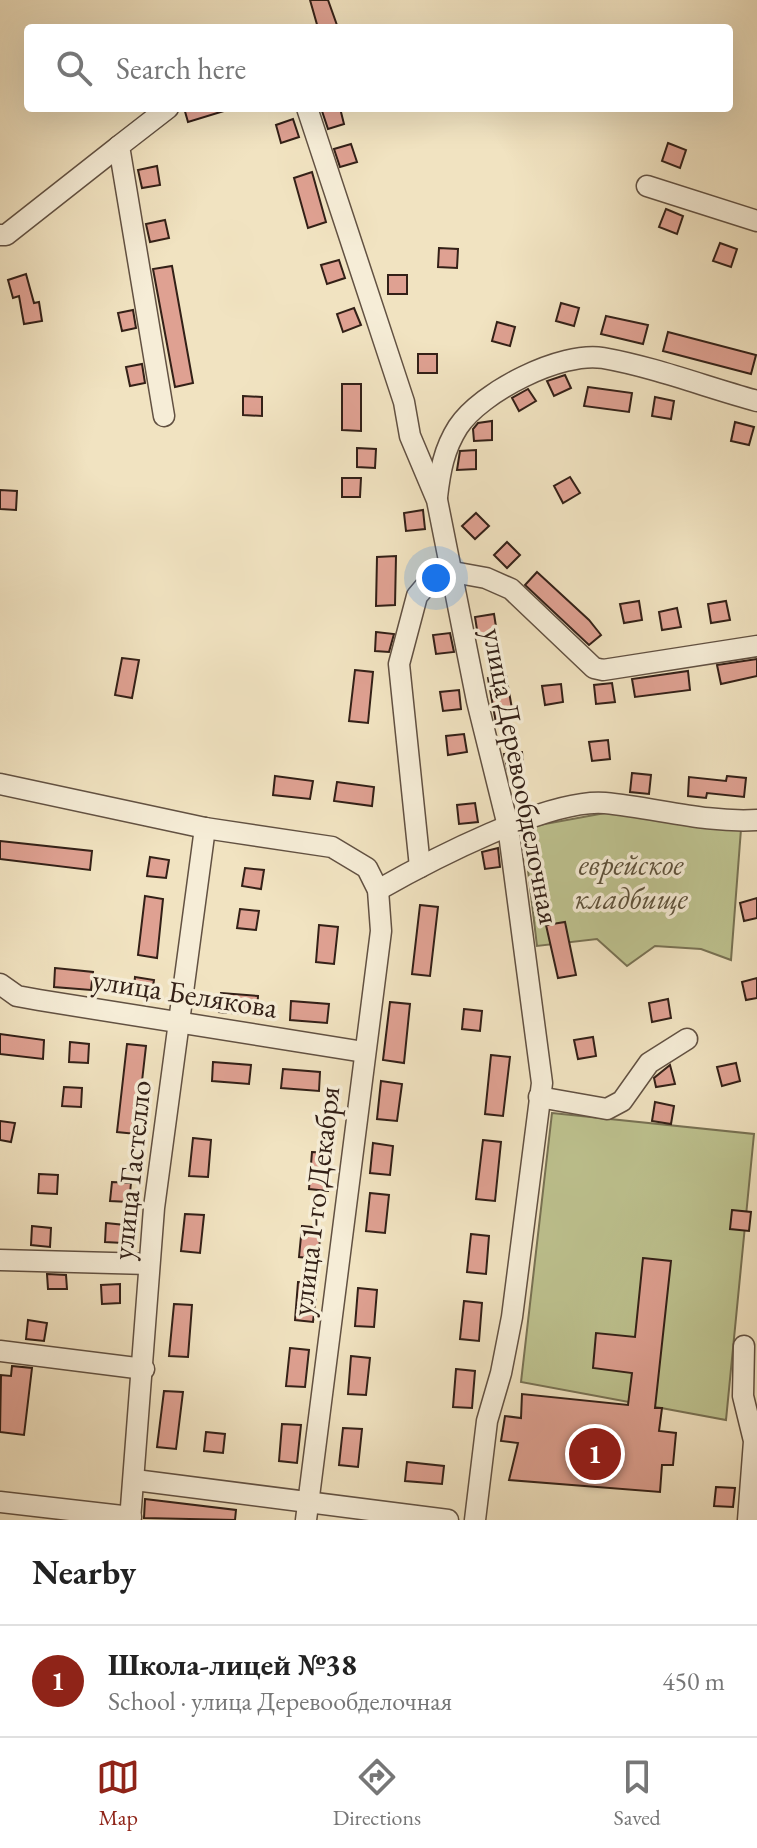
<!DOCTYPE html>
<meta charset="utf-8">
<style>
:root{--surface:#fff;--page:#f6f6f6;--text:#222;--muted:#767676;--line:#e0e0e0;--accent:#8f2418}
body{margin:0;font-family:"EB Garamond",serif;background:var(--page);color:var(--text)}
.you{position:absolute;left:436px;top:578px;width:28px;height:28px;margin:-20px;border:6px solid #fff;border-radius:50%;background:#1a73e8;box-shadow:0 0 0 12px #1a73e833}
.badge{display:grid;place-items:center;width:52px;height:52px;border-radius:50%;background:var(--accent);color:#fff;font-size:26px;font-weight:700}
.pin{position:absolute;translate:-50% -50%;border:4px solid #fff;box-shadow:0 2px 8px #0006}
.list{margin:0;padding:0;list-style:none}
h2{display:flex;justify-content:space-between;align-items:center;height:104px;margin:0;padding:0 32px;font-size:34px}
h2 small{font-size:26px;font-weight:400;color:var(--muted)}
.list li{display:grid;grid-template-columns:52px 1fr auto;gap:24px;align-items:center;box-sizing:border-box;height:112px;padding:0 32px;border-top:2px solid var(--line)}
.list b{display:block;font-size:30px;white-space:nowrap}
.list p{margin:0;font-size:26px;white-space:nowrap;color:var(--muted)}
.list em{font-size:26px;font-style:normal;color:var(--muted)}
.icon{flex:none;width:44px;height:44px;fill:none;stroke:currentColor;stroke-width:2;stroke-linecap:round;stroke-linejoin:round}
.map{position:relative;flex:none;width:757px;height:1520px;overflow:hidden}
.search{position:absolute;background:var(--surface);box-shadow:0 8px 32px #0002;left:24px;right:24px;top:24px;height:88px;display:flex;align-items:center;gap:20px;box-sizing:border-box;padding:0 28px;border-radius:8px;color:var(--muted);font-size:30px}
.sheet{height:216px;background:var(--surface)}
nav{display:flex;justify-content:space-around;align-items:center;box-sizing:border-box;height:112px;border-top:2px solid var(--line);background:var(--surface);font-size:22px;color:var(--muted)}
nav a{display:grid;justify-items:center;gap:4px}
nav .on{color:var(--accent)}
.map>svg:first-child{display:block}
</style>
<div class="map">
<svg width="757" height="1520" viewBox="0 0 757 1520">
<rect width="100%" height="100%" fill="#f1e3c1"/>
<filter id="stains"><feTurbulence type="fractalNoise" baseFrequency=".0025" numOctaves="4"/><feColorMatrix values="0 0 0 0 .2 0 0 0 0 .09 0 0 0 0 .02 0 0 0 .5 -.17"/></filter>
<radialGradient id="worn" r=".72"><stop offset=".6" stop-color="#630" stop-opacity="0"/><stop offset="1" stop-color="#630" stop-opacity=".3"/></radialGradient>
<!-- green -->
<g fill="#bec390" stroke="#787254" stroke-width="2">
<path d="M616,811l125,18 -10,131 -30,-11 -46,-3 -28,20 -30,-27 -60,7 -14,-118z"/>
<path d="M552,1113l202,21 -28,286 -205,-38z"/>
</g>
<!-- building -->
<g fill="#dfa192" stroke="#332017" stroke-width="2">
<path d="M310,0h18l10,28h-20z"/>
<path d="M184,108h40v3l-36,11z"/>
<path d="M340,108l4,16 -16,5 -6,-18z"/>
<path d="M293,119l6,18 -18,6 -5,-18z"/>
<path d="M668,143l18,7 -6,18 -18,-7z"/>
<path d="M351,144l6,18 -17,5 -6,-18z"/>
<path d="M157,166l3,19 -18,3 -4,-18z"/>
<path d="M312,172l14,50 -18,6 -14,-50z"/>
<path d="M666,209l17,7 -6,18 -18,-7z"/>
<path d="M165,220l4,18 -19,4 -4,-18z"/>
<path d="M720,243l17,6 -6,18 -18,-6z"/>
<path d="M439,248l19,1 -1,19 -19,-1z"/>
<path d="M339,260l6,18 -18,6 -6,-19z"/>
<path d="M172,266l21,117 -18,4 -22,-118z"/>
<path d="M26,274l8,29 5,-1 3,19 -18,3 -5,-28 -6,2 -5,-18z"/>
<rect x="388" y="275" width="19" height="19"/>
<path d="M561,303l18,5 -5,18 -18,-5z"/>
<path d="M354,308l7,17 -18,7 -6,-18z"/>
<path d="M133,310l3,18 -14,3 -4,-18z"/>
<path d="M606,316l42,9 -5,19 -42,-10z"/>
<path d="M497,322l18,5 -5,19 -18,-5z"/>
<path d="M668,332l88,23 -5,19 -88,-23z"/>
<rect x="418" y="354" width="19" height="19"/>
<path d="M142,364l3,19 -15,3 -4,-19z"/>
<path d="M565,375l6,13 -17,8 -7,-15z"/>
<path d="M342,384h19v47l-19,-1z"/>
<path d="M588,387l44,6 -3,19 -45,-6z"/>
<path d="M528,389l8,12 -17,10 -7,-13z"/>
<path d="M243,396l19,1v19l-19,-1z"/>
<path d="M655,397l19,4 -3,18 -19,-3z"/>
<path d="M492,421v19l-18,1 -1,-12 5,-6z"/>
<path d="M735,422l19,5 -5,18 -18,-4z"/>
<path d="M357,448l19,1 -1,19 -18,-1z"/>
<path d="M476,450v19l-19,1 3,-19z"/>
<path d="M570,477l10,16 -17,10 -9,-17z"/>
<path d="M342,478h19l-1,19h-18z"/>
<path d="M0,490l17,1 -1,19 -16,-1z"/>
<path d="M423,510l2,19 -19,2 -2,-18z"/>
<path d="M476,513l13,13 -14,13 -13,-13z"/>
<path d="M507,542l13,13 -13,13 -13,-13z"/>
<path d="M396,556l-1,49 -19,1 1,-49z"/>
<path d="M537,572l52,48 12,15 -12,10 -64,-60z"/>
<path d="M639,601l3,19 -18,3 -4,-19z"/>
<path d="M726,601l4,19 -19,3 -3,-19z"/>
<path d="M677,608l4,19 -19,3 -3,-18z"/>
<path d="M494,614l3,19 -19,3 -3,-19z"/>
<path d="M376,632l18,2 -5,18 -14,-1z"/>
<path d="M450,633l4,19 -18,2 -3,-19z"/>
<path d="M122,658l17,2 -7,38 -17,-3z"/>
<path d="M757,659v17l-36,8 -4,-19z"/>
<path d="M355,670l18,2 -5,51 -19,-2z"/>
<path d="M688,671l2,19 -55,7 -3,-18z"/>
<path d="M506,675l8,45 -18,3 -8,-45z"/>
<path d="M612,683l3,19 -19,2 -2,-19z"/>
<path d="M561,684l2,18 -18,3 -3,-19z"/>
<path d="M459,690l2,19 -18,2 -3,-19z"/>
<path d="M464,734l3,18 -19,3 -2,-19z"/>
<path d="M608,740l2,19 -18,2 -3,-19z"/>
<path d="M522,752l2,18 -16,2 -4,-18z"/>
<path d="M632,773l19,2 -2,19 -19,-2z"/>
<path d="M275,776l38,5 -3,18 -37,-4z"/>
<path d="M727,776l19,2 -2,19 -37,-4 -1,5 -18,-2 1,-19 37,4z"/>
<path d="M337,782l37,5 -2,19 -38,-5z"/>
<path d="M475,803l3,19 -19,2 -2,-19z"/>
<path d="M0,841l92,10 -2,19 -90,-11z"/>
<path d="M498,848l2,19 -15,2 -3,-17z"/>
<path d="M150,857l19,3 -3,18 -19,-2z"/>
<path d="M245,868l19,2 -3,19 -19,-3z"/>
<path d="M145,896l18,3 -6,59 -19,-3z"/>
<path d="M757,898v20l-13,3 -4,-18z"/>
<path d="M420,905l18,2 -8,69 -18,-2z"/>
<path d="M240,909l19,2 -3,19 -19,-2z"/>
<path d="M565,922l11,53 -18,3 -12,-53z"/>
<path d="M319,925l19,2 -4,37 -18,-2z"/>
<path d="M55,968l38,4 -2,18 -37,-3z"/>
<path d="M135,977l19,3 -3,18 -18,-2z"/>
<path d="M757,978v20l-11,2 -4,-18z"/>
<path d="M221,993l37,3 -1,19 -38,-3z"/>
<path d="M668,999l3,19 -19,4 -3,-19z"/>
<path d="M291,1001l38,3 -2,19 -37,-3z"/>
<path d="M390,1002l20,2 -6,59 -21,-3z"/>
<path d="M464,1009l18,2 -2,20 -18,-2z"/>
<path d="M0,1034l44,6 -1,19 -43,-5z"/>
<path d="M593,1037l3,19 -18,3 -4,-19z"/>
<path d="M70,1042l19,2 -1,19 -19,-1z"/>
<path d="M127,1044l19,2 -10,88 -19,-2z"/>
<path d="M491,1055l19,2 -7,59 -18,-2z"/>
<path d="M213,1062l38,3 -2,19 -37,-3z"/>
<path d="M736,1063l4,18 -18,5 -5,-19z"/>
<path d="M670,1065l5,19 -19,3 -2,-9z"/>
<path d="M283,1069l37,3 -1,19 -38,-3z"/>
<path d="M381,1081l21,3 -5,37 -20,-2z"/>
<path d="M64,1087l18,1 -1,19 -19,-1z"/>
<path d="M655,1102l19,4 -3,18 -19,-3z"/>
<path d="M0,1121l15,2 -4,19 -11,-2z"/>
<path d="M193,1138l18,2 -3,37 -19,-1z"/>
<path d="M483,1140l18,2 -6,59 -19,-2z"/>
<path d="M373,1143l20,3 -3,29 -20,-2z"/>
<path d="M312,1152l19,1 -3,38 -19,-2z"/>
<path d="M39,1174l19,1 -1,19 -19,-1z"/>
<path d="M112,1182l19,1 -2,19 -19,-1z"/>
<path d="M370,1193l19,2 -4,38 -19,-2z"/>
<path d="M732,1210l19,2 -2,19 -19,-2z"/>
<path d="M185,1214l19,1 -4,38 -19,-2z"/>
<path d="M106,1223l19,2 -2,18 -18,-1z"/>
<path d="M32,1226l19,2 -1,19 -19,-2z"/>
<path d="M302,1226l19,2 -3,31 -19,-2z"/>
<path d="M471,1234l18,2 -3,38 -19,-2z"/>
<path d="M643,1258l28,3 -16,147h7l-3,23 17,2 -3,32h-11l-2,27 -151,-12 9,-37 -17,-2 4,-25 16,2 1,-24 106,11 4,-32 -39,-5 3,-35 39,4z"/>
<path d="M47,1274l19,1 1,14h-19z"/>
<path d="M298,1282l19,2 -4,38 -18,-2z"/>
<path d="M120,1284v19l-18,1 -1,-19z"/>
<path d="M358,1288l19,2 -3,37 -19,-1z"/>
<path d="M464,1301l18,2 -3,38 -19,-2z"/>
<path d="M174,1304l18,1 -4,52 -19,-1z"/>
<path d="M28,1320l19,3 -3,18 -18,-2z"/>
<path d="M290,1348l19,2 -4,37 -19,-1z"/>
<path d="M351,1356l19,2 -4,37 -18,-1z"/>
<path d="M12,1366l20,2 -8,67 -24,-3 1,-57 10,1z"/>
<path d="M456,1369l19,2 -3,37 -19,-1z"/>
<path d="M164,1391l19,1 -7,57 -19,-2z"/>
<path d="M282,1424l19,1 -4,38 -18,-2z"/>
<path d="M343,1428l19,1 -4,38 -19,-2z"/>
<path d="M206,1432l19,2 -2,19 -19,-2z"/>
<path d="M407,1462l37,4 -2,18 -37,-3z"/>
<path d="M716,1487l19,1 -2,19 -19,-1z"/>
<path d="M145,1499l91,11 -1,10 -91,-2z"/>
</g>
<g fill="none" stroke-linecap="round" stroke-linejoin="round">
<!-- minor casing -->
<g stroke="#625142" stroke-width="23">
<g id="minor">
<path d="M307,108l97,294 6,34 27,64 40,201 31,125 34,257 -30,234 -11,56 -14,48 -12,99"/>
<path d="M647,186l110,35"/>
<path d="M0,235h6l113,-89"/>
<path d="M164,416l-45,-270 49,-38"/>
<path d="M437,497c3,-26 7,-48 21,-70 23,-35 103,-76 145,-69 51,9 103,29 154,43"/>
<path d="M0,784l205,44 127,19 35,21 11,22 3,41 -75,589"/>
<path d="M420,867l-21,-203 18,-68 11,-13 25,-11 33,6 25,11 83,79 9,2 154,-24"/>
<path d="M378,890c51,-29 171,-92 227,-87 52,5 100,20 152,17"/>
<path d="M0,984l17,12 22,4 325,52"/>
<path d="M539,1097l68,12 15,-8 27,-38 38,-24"/>
<path d="M0,1260l149,4"/>
<path d="M744,1346l-1,50 11,45 -6,79"/>
<path d="M0,1351l144,18"/>
<path d="M135,1480l313,40"/>
<path d="M0,1502l131,15"/>
<path d="M130,1520l24,-312 51,-380"/>
</g>
</g>
<!-- minor -->
<use href="#minor" stroke="#f6edd7" stroke-width="20"/>
</g>
<g text-anchor="middle" dominant-baseline="central" stroke-width="7" stroke-linejoin="round" paint-order="stroke">
<!-- street labels -->
<g font-size="30" fill="#332017" stroke="#f6edd7">
<text transform="translate(522 776) rotate(79)">улица Деревообделочная</text>
<text transform="translate(185 993) rotate(9)">улица Белякова</text>
<text transform="translate(131 1170) rotate(-84)">улица Гастелло</text>
<text transform="translate(315 1201) rotate(-83)">улица 1-го Декабря</text>
</g>
<!-- park labels -->
<g font-size="30" font-style="italic" fill="#5d513b" stroke="#f6edd7">
<text x="631" y="864">еврейское<tspan x="631" dy="34">кладбище</tspan></text>
</g>
</g>
<rect width="100%" height="100%" filter="url(#stains)"/>
<rect width="100%" height="100%" fill="url(#worn)"/>
</svg>
<div class="you"></div>
<div class="pin badge" style="left:595px;top:1454px">1</div>
<div class="search"><svg class="icon" aria-label="search" viewBox="0 0 24 24"><circle cx="10" cy="10" r="6"/><path d="M15 15l6 6"/></svg>Search here</div>
</div>
<section class="sheet">
<h2>Nearby<small></small></h2>
<ul class="list">
<li><span class="badge">1</span><div><b>Школа-лицей №38</b><p>School · улица Деревообделочная</p></div><em>450 m</em></li>
</ul>
</section>
<nav>
<a class="on"><svg class="icon" aria-label="map" viewBox="0 0 24 24"><path d="M3 6l6-2 6 2 6-2v14l-6 2-6-2-6 2zM9 4v14M15 6v14"/></svg>Map</a>
<a><svg class="icon" aria-label="directions" viewBox="0 0 24 24"><path d="M12 3l9 9-9 9-9-9zM9 14v-3h6M13 9l2 2-2 2"/></svg>Directions</a>
<a><svg class="icon" aria-label="saved" viewBox="0 0 24 24"><path d="M7 4h10v16l-5-4-5 4z"/></svg>Saved</a>
</nav>
